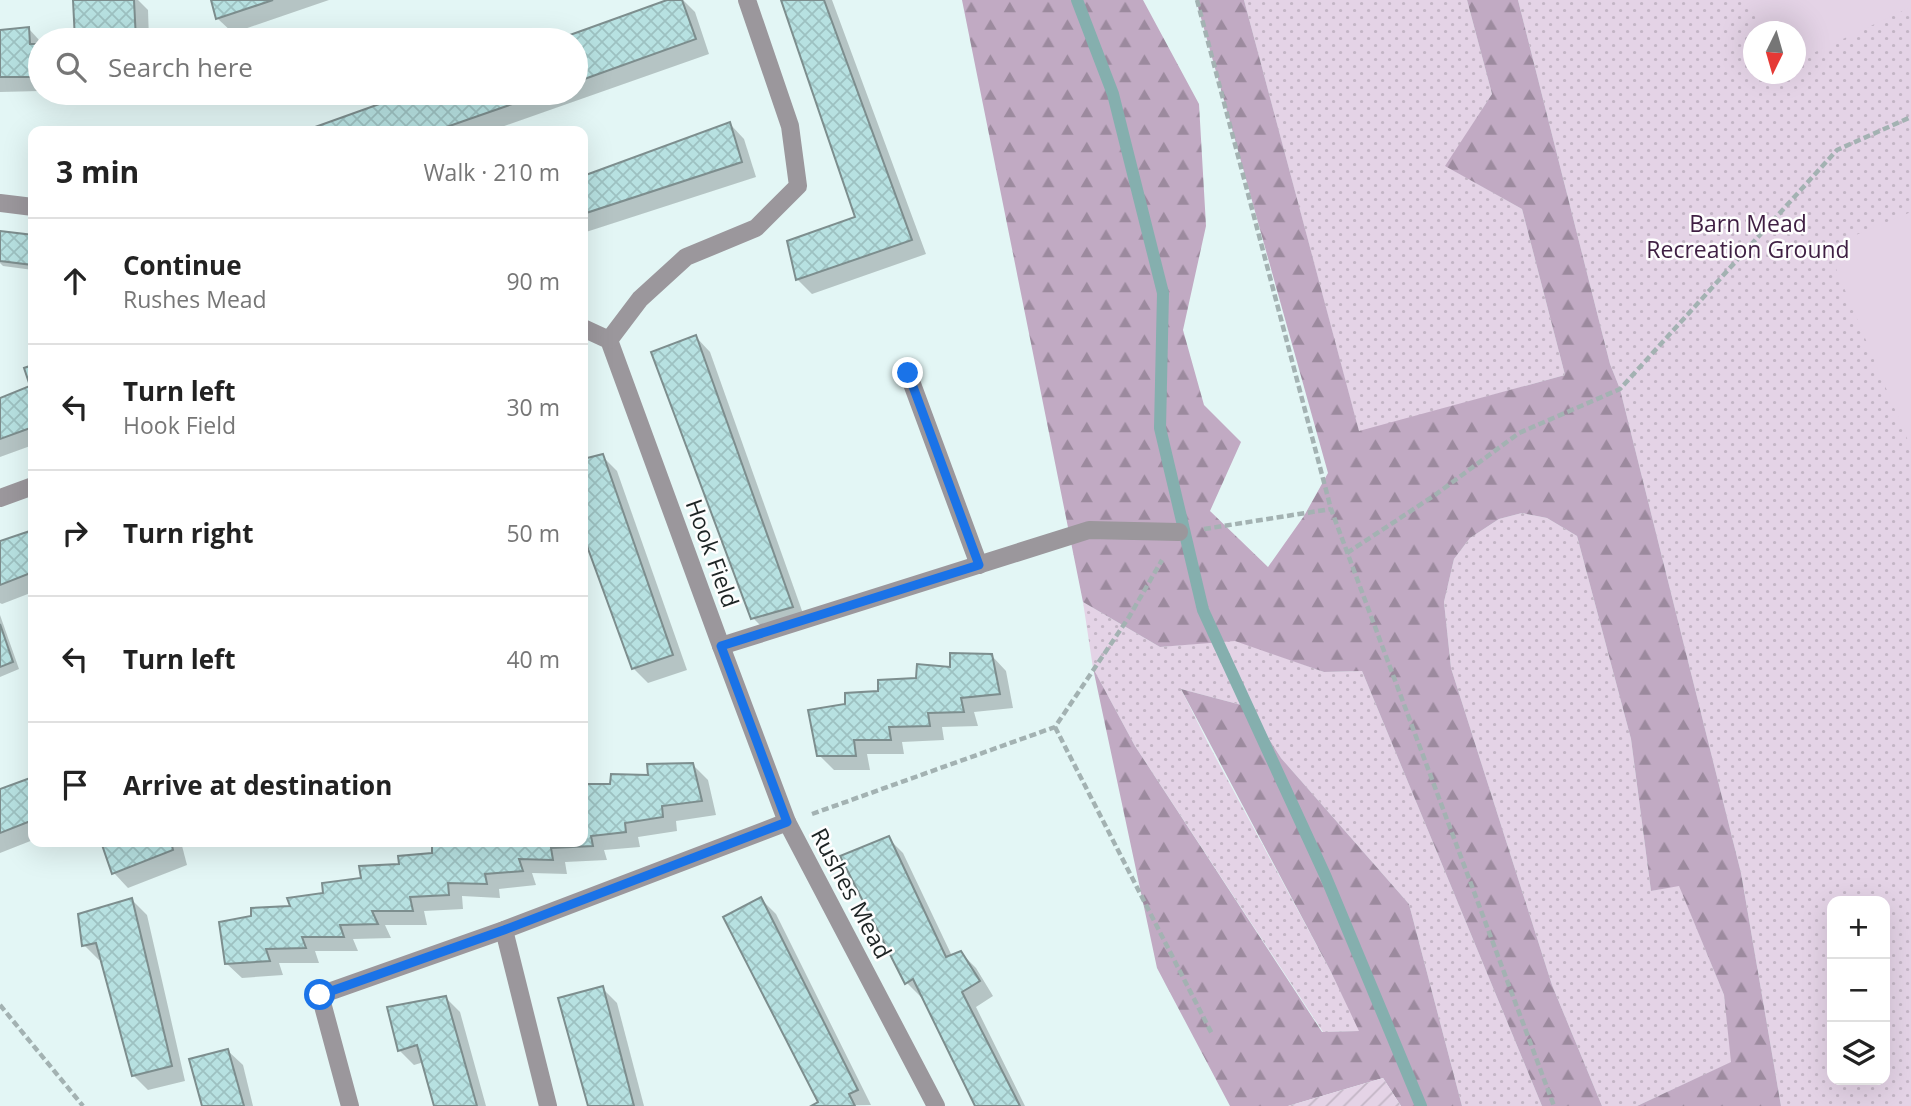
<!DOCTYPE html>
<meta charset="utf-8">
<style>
:root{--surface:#fff;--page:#f2f2f2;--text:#222;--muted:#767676;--line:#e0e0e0}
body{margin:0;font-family:"Open Sans",sans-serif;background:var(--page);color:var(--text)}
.controls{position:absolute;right:21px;bottom:21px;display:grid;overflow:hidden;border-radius:14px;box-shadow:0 7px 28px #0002}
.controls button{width:63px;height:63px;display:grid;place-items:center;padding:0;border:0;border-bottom:2px solid var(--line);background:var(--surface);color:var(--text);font:35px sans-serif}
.compass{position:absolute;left:1743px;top:21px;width:63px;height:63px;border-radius:50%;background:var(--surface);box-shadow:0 7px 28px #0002;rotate:185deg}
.stop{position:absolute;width:21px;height:21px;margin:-16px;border:5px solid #1a73e8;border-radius:50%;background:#fff}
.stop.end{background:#1a73e8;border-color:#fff;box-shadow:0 2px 7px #0008}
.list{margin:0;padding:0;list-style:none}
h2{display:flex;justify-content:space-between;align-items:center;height:91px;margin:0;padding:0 28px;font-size:30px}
h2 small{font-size:23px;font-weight:400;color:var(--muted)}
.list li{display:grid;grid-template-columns:46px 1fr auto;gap:21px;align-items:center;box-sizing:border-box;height:126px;padding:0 28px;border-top:2px solid var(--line)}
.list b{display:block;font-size:26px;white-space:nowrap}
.list p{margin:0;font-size:23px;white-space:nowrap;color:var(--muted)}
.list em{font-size:23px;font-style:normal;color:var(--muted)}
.icon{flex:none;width:38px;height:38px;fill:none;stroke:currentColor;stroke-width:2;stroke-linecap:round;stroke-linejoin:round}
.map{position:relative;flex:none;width:1911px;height:1106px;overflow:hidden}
.search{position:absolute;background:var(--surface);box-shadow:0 7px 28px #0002;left:28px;top:28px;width:560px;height:77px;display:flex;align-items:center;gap:18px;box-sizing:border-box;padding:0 24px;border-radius:38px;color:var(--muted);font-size:26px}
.panel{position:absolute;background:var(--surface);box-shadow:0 7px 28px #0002;left:28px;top:126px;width:560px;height:721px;border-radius:14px}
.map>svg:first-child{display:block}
</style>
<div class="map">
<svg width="1911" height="1106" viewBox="0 0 1911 1106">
<defs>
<pattern id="grass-dots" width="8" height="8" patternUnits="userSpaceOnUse" patternTransform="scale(1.75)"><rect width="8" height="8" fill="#e4d3e6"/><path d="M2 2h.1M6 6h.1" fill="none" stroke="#c3b5c5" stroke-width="1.8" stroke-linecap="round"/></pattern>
<pattern id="forest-firs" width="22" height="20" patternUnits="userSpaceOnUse" patternTransform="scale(1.75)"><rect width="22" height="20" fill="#c1aac3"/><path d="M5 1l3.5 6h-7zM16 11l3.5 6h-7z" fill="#9c8a9e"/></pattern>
<pattern id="garden-furrows" width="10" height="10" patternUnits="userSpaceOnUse" patternTransform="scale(1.75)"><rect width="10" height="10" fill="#e4d3e6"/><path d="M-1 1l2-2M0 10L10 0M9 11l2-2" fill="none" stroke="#c3b5c5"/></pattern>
<pattern id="building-cross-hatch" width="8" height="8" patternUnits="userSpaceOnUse" patternTransform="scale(1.75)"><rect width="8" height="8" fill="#b7e1e1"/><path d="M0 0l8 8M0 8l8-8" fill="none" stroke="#9dc1c1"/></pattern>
</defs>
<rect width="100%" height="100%" fill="#e3f6f5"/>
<!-- grass -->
<g fill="url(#grass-dots)" fill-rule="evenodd">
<path d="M1244,0h223l25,94 -46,72 76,43 43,166 -206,57z"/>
<path d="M1518,0h393v1106h-130l-40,-233 -121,-484 -10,-25zM1754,32h42v42h-42zM1832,901h53v179h-53z"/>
<path d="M1522,513l25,5 30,18 54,203 20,152 28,-6 45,110 8,67 -95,44h-35l-50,-121 -101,-317 -7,-66 10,-43 16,-21 29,-19z"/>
<path d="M1083,602l77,45 75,-7 89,32 38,-1 180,435h-80l-53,-202 -128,-146 -32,-51 -68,-18 29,58 121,225 29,59 -37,1 -188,-286 -42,-78z"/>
</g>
<!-- forest -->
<g fill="url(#forest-firs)">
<path d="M962,0h181l56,104 7,122 -23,104 21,75 37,37 -31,69 58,56 36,-51 24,-43 -132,-473h48l115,431 206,-56 -43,-166 -77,-43 47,-72 -25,-94h51l92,364 10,25 121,484 40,233h-144l94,-44 -7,-67 -45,-109 -28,5 -20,-152 -54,-203 -30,-18 -25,-5 -23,6 -29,19 -16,21 -10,43 7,66 101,317 50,121h-60l-180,-435 -38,1 -89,-31 -75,6 -77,-45z"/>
<path d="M1093,668l42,78 187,286 37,-1 -28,-59 -150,-283 68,18 32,51 128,146 53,202h-61l-18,-28 -95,28h-58l-73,-138z"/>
</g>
<!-- garden -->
<path fill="url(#garden-furrows)" d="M1383,1078l18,28h-113z"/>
<!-- pitch -->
<g fill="#e4d3e6">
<path d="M1747,0h164v7l-115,54v-29l-34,-1z"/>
<path d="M1911,212v236l-84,-201z"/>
</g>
<!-- shadow -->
<g fill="#0003">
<path d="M75,0h63l10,10 1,30h-72z"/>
<path d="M212,0h117l-96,33 -15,-14z"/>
<path d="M672,0h11l12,12 14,42 -219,77h-181l106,-38h161v-53h-15z"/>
<path d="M783,0h49l94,254 -114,40 -15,-15 61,-61z"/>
<path d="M29,29l11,12v50l-40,1v-61z"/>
<path d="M730,124l14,15 12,38 -173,56v-55z"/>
<path d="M0,232l33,5v33l-30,-4 -3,-3z"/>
<path d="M696,337l14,15 96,270 -38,11 -15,-15z"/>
<path d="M33,367v78l-33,12v-58l32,-12 -6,-18z"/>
<path d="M602,456l15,15 70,199 -39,13 -15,-15 -50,-138v-69z"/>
<path d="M33,532v60l-31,12 -2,-1v-60z"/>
<path d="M0,615l19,54 -19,8z"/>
<path d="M992,656l14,15 7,37 -39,4 4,14 -36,1 2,13 -42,2 2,12h-37l3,16h-36l-15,-15 28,-50 33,-13z"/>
<path d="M693,765l15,15 8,35 -40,6 1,10 -39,6 2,10 -36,3 3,10 -42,2 2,12 -35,-1 4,12 -37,4 1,9 -38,-2 1,13 -39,2 3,14h-42l6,13 -38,1 5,12h-43l4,12h-40l4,12 -41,3 -15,-14 65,-57 142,-53 -1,-12h150v-56h29z"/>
<path d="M33,779v61l-33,13v-63z"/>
<path d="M888,838l15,15 49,103 9,-3 15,15 17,28 -17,11 49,99h-48l-54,-110 -2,1 -14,-14z"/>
<path d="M103,842h78l6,23 -59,23 -14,-15z"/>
<path d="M761,899l15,15 95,191 -56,1 5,-3z"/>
<path d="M132,900l15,15 38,166 -37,9 -15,-15 -31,-116 -3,1 -15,-15z"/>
<path d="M602,988l15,15 27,103h-54z"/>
<path d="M446,998l14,14 26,94h-51l-11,-44 -10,3 -15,-15z"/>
<path d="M228,1051l15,14 10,41h-49z"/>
</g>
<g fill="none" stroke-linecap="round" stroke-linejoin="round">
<!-- stream -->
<path stroke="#85afae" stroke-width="12" d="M1077,0l36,94 50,199 -3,135 43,182 122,265 96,231"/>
</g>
<!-- building -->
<g fill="url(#building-cross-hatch)" stroke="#7d8e8e" stroke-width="2">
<path d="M73,0h61l2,40h-61z"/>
<path d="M211,0h62l-57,19z"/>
<path d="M667,0h15l14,39 -120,43v-42h-20z"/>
<path d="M781,0h43l88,240 -116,40 -9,-39 68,-24z"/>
<path d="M29,27l1,17h10v33h-40v-47z"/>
<path d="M410,93h134l-109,38h-131z"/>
<path d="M730,122l12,40 -159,52v-38z"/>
<path d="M0,231l33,4v30l-33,-4z"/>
<path d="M696,335l97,272 -42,12 -100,-267z"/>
<path d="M33,365v62l-33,12v-41l30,-12 -6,-18z"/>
<path d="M603,454l70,201 -41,14 -49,-134v-76z"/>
<path d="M33,530v42l-33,13v-44z"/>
<path d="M0,624l13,38 -13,5z"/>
<path d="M950,653l42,1 8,40 -39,4 3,14 -36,1 2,13 -41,1 2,13h-37l2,16h-39l-9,-46 37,-6v-11l33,-2v-11l38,-2 1,-14 33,3z"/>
<path d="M693,763l9,38 -40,5 1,11 -38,6 1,9 -35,4 2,10 -42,2 2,12 -34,-1 4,12 -38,3 2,10 -39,-1 1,12 -39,2 3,14h-41l6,13 -38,1 4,12h-42l4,11 -40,1 4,12 -45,3 -6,-42 32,-6v-8l39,-2 -3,-8 36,-5 -1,-10 39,-5 -2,-12 40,-2 -1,-8 34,-3v-11h151v-58h27l1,-10 37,1 -1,-11z"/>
<path d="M33,777v43l-33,13v-44z"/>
<path d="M889,836l57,121 15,-6 19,30 -18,11 58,114h-45l-62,-127 -8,5 -65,-128z"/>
<path d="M101,842h70l2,8 -61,24z"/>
<path d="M761,897l97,193 -9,4 6,12h-44l7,-4 -95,-185z"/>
<path d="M132,898l40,168 -40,10 -36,-133 -14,3 -4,-32z"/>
<path d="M603,986l31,120h-46l-30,-108z"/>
<path d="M446,996l31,110h-43l-17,-61 -19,6 -11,-44z"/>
<path d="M228,1049l16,57h-42l-13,-47z"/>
</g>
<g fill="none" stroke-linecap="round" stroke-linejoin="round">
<!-- path -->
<g stroke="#a3b2b2" stroke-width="4.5" stroke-dasharray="7 3.5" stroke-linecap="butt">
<path d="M1197,0l134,509 223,597"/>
<path d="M1204,529l127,-20"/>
<path d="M1347,553l88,-58 84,-62 101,-44 217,-239 74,-33"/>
<path d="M1055,727l157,307"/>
<path d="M812,814l243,-87 74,-110 33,-57"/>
<path d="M0,1005l83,101"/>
</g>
<!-- minor -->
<g stroke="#9b979c" stroke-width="18">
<path d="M0,203l33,4"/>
<path d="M583,328l26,12 112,306 66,176"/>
<path d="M609,340l31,-41 46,-42 70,-29 42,-42 -8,-60 -43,-126"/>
<path d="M908,373l71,192"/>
<path d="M0,498l33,-12"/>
<path d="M721,646l368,-116 90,2"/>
<path d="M504,930l44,176"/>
<path d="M350,1106l-30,-111 184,-65 283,-108 149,284"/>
</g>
</g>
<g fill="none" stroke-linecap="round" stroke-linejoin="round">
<!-- route -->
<path stroke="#1a73e8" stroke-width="9" d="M320,995l184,-65 283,-108 -66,-176 258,-81 -71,-192"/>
</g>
<g text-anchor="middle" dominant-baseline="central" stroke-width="5" stroke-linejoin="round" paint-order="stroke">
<!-- park labels -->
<g font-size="23" fill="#3f1f43" stroke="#fefefe">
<text x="1748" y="223">Barn Mead<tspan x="1748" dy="26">Recreation Ground</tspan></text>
</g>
<!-- street labels -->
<g font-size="23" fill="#1d2424" stroke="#fefefe">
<text transform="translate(713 553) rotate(70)">Hook Field</text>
<text transform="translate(852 893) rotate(62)">Rushes Mead</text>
</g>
</g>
</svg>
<div class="controls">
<button>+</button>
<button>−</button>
<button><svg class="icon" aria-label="layers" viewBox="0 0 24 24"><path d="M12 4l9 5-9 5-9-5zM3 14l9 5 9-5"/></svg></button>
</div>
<svg class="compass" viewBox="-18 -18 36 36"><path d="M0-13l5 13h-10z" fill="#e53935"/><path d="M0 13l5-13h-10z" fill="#767676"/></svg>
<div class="stop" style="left:320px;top:995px"></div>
<div class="stop end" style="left:908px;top:373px"></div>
<div class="search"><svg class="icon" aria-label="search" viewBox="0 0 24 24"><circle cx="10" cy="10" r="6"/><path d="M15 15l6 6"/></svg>Search here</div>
<section class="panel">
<h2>3 min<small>Walk · 210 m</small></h2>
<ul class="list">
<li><svg class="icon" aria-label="ahead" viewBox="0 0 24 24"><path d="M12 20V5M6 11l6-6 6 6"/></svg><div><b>Continue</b><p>Rushes Mead</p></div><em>90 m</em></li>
<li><svg class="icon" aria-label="left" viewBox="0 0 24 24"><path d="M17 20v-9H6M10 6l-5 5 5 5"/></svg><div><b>Turn left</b><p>Hook Field</p></div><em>30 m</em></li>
<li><svg class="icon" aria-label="right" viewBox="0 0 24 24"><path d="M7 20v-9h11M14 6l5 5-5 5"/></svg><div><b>Turn right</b></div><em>50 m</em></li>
<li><svg class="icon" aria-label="left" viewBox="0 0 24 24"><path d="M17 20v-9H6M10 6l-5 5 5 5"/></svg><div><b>Turn left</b></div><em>40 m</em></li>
<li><svg class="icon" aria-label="arrive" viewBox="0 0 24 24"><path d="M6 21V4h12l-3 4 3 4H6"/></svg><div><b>Arrive at destination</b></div></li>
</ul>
</section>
</div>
